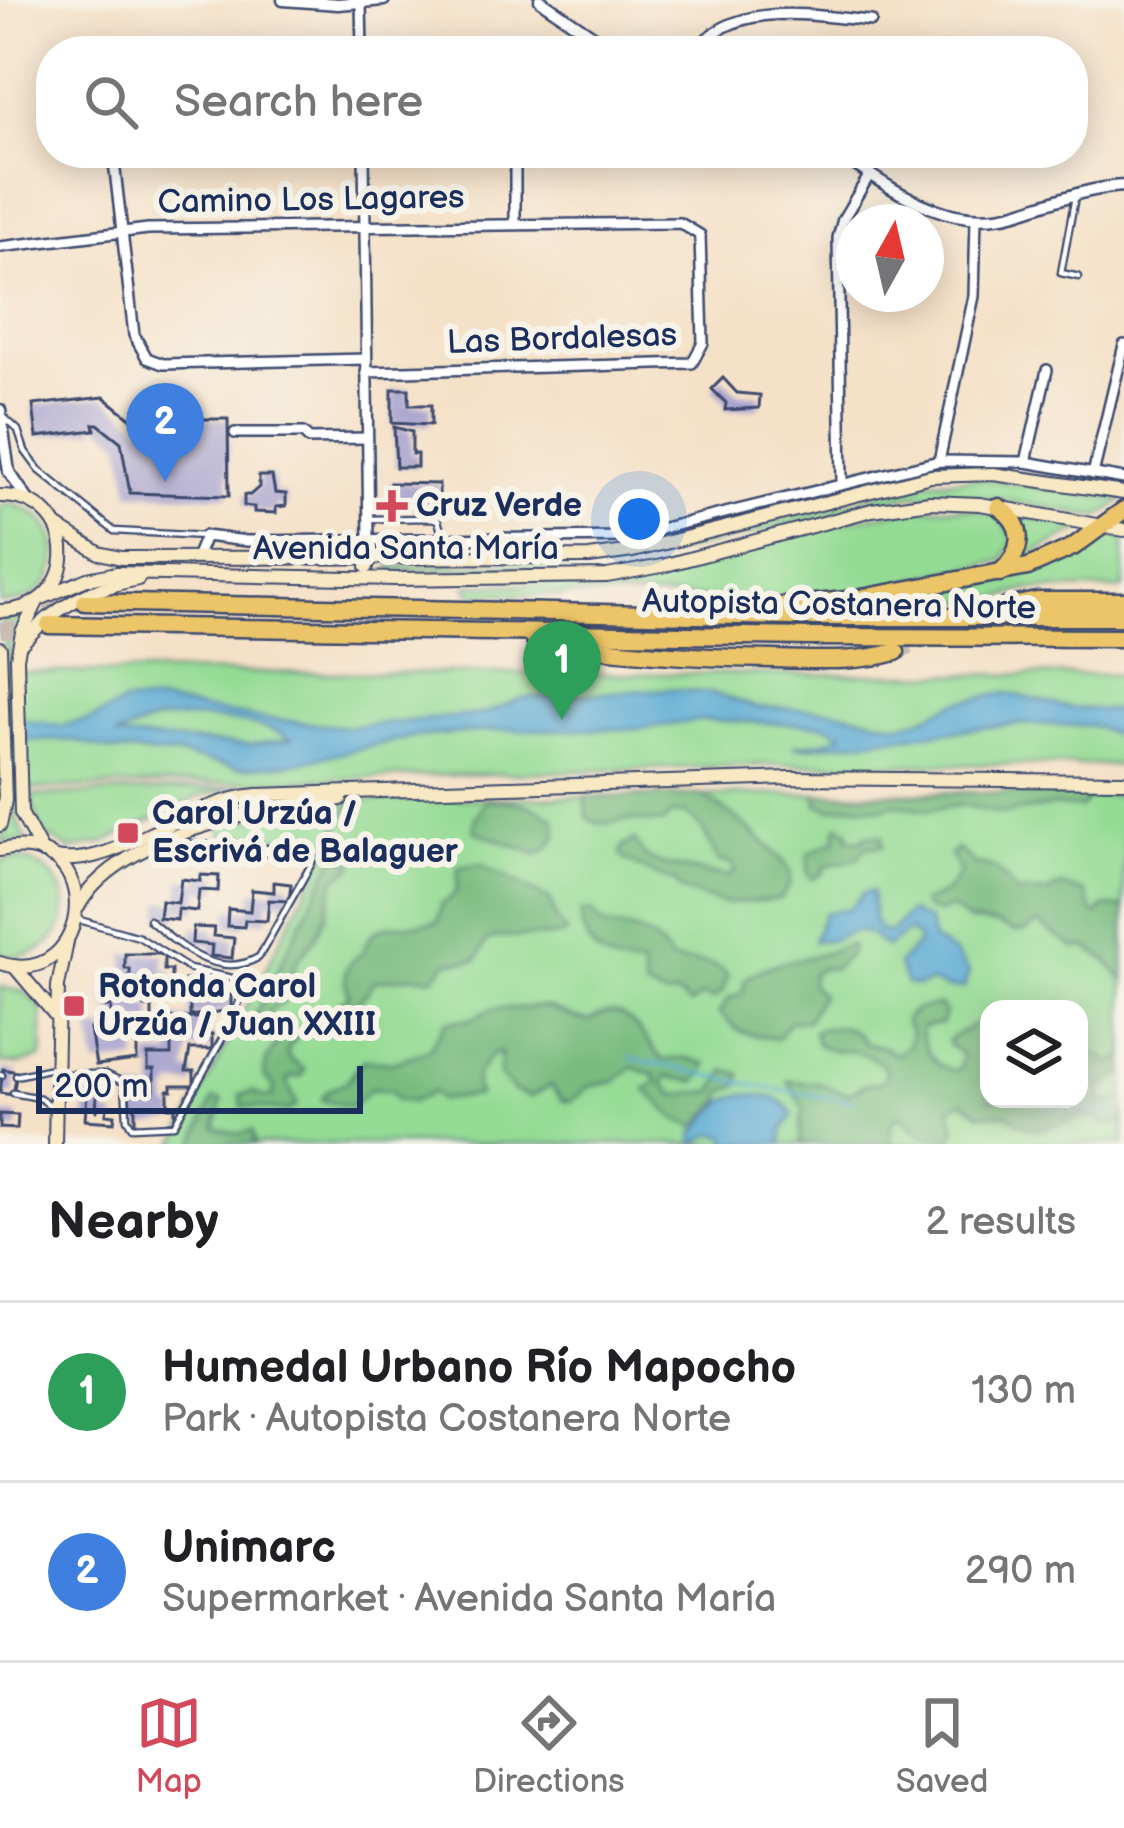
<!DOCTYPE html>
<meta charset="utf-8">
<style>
:root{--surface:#fff;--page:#f6f6f6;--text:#202124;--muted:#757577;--line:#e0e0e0;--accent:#d1495b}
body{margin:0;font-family:"Balsamiq Sans",sans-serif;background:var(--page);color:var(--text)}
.controls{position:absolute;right:36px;bottom:36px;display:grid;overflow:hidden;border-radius:24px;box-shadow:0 6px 30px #0003}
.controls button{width:108px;height:108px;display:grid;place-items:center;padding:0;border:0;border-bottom:3px solid var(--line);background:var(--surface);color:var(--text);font:60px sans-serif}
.compass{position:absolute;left:836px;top:204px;width:108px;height:108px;border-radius:50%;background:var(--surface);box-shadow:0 6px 30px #0003;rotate:8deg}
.scale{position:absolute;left:36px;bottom:30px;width:327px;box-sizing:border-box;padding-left:12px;border:6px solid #1b2f5e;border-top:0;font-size:33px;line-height:42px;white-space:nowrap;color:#1b2f5e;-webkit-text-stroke:9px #f7f3e8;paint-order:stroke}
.you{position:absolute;left:639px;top:519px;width:42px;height:42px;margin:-30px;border:9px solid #fff;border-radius:50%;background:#1a73e8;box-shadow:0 0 0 18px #1a73e833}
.badge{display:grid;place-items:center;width:78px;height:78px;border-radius:50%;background:var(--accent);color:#fff;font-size:39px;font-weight:700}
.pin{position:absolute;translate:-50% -99px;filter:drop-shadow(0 3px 6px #0008)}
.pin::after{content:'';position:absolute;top:63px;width:42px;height:36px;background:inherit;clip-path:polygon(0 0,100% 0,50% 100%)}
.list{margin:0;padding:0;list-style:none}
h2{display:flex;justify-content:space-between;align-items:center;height:156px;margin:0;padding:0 48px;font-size:51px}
h2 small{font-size:39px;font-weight:400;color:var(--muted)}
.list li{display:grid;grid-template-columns:78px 1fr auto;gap:36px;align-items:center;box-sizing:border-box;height:180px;padding:0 48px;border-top:3px solid var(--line)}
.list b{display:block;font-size:45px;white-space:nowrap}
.list p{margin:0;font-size:39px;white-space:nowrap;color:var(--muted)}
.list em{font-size:39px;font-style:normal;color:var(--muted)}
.icon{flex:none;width:66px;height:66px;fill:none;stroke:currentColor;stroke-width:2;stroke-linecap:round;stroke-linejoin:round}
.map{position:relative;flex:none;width:1124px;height:1144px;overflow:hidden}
.search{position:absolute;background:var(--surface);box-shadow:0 6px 30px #0003;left:36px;right:36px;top:36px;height:132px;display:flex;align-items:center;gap:30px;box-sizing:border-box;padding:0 42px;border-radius:48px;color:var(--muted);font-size:45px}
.sheet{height:516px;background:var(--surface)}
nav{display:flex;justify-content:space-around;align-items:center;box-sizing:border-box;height:168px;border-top:3px solid var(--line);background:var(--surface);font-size:33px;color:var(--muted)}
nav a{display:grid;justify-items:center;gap:6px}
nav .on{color:var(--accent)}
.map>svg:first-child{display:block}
</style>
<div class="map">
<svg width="1124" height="1144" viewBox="0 0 1124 1144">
<rect width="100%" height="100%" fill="#f7f3e8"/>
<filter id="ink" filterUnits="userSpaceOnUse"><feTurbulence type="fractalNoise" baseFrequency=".00833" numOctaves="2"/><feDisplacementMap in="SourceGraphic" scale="24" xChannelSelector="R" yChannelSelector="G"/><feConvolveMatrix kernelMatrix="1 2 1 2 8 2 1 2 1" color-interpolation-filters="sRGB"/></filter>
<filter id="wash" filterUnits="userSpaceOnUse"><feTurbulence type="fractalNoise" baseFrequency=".004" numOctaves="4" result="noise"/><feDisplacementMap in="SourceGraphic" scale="48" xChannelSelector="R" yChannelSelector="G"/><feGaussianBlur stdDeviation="2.7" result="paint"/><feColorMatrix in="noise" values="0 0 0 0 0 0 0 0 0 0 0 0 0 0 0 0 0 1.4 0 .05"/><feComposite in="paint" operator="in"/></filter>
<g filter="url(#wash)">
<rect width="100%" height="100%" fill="#f5e1c8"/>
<!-- green -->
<g fill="#94db94" stroke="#588579" stroke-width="3" fill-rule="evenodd">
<path d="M978,478l146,22 -26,17 -121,-21 -64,-1 -279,68 -89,7 -155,1v-5l220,-4 322,-81z"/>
<path d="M10,504c67,12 58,102 -10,99v-98z"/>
<path d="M942,507c32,2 57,-1 71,32l-10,22 -82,16 -36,12 -81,10 -334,-5 -3,-9c62,-1 126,3 186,-11 96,-23 191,-62 289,-67z"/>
<path d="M1020,517l59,10 1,3 -56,28 3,-23z"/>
<path d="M1105,532l19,3v54l-97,1 -43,12h-106l134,-25z"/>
<path d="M23,618l-13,23 1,31 1113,3v90l-329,-1 -763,25 -16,1 1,30 10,21 -23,1 -3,-3 11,-27 -12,-139 8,-2 -8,-50z"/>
<path d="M245,787l-42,8 -100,48 -33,7 -27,-17 -14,-37z"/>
<path d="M966,792l158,4v348h-949l178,-344zM989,1009h90v90h-90z"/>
<path d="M350,800l-25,51 -5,-1 -2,-9 -77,-6 -2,8 -16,-6 -2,-12z"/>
<path d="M19,858c70,17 56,103 -15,98l-4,-2v-93z"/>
<path d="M0,987l25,5 16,16 2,43 -3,7 -19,6 -21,-1z"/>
</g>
<!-- forest -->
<g fill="#77bb7e" stroke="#49756e" stroke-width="3">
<path d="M1084,792l4,7 -7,9 -26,-2 -53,8 -39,-9 -35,5 -34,-6 -12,4 -29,-3 -22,4 -13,-5 -1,-10z"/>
<path d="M699,795c18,5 85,60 91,77 3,9 -4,21 -10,27l-56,5 -43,-14 -7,-9c-9,0 -47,-19 -54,-26l3,-9 11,-6 12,17 18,8 65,12 6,-6 -4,-8 -12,-1 -17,-34 -17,-15 -15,2 -6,7c-11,1 -19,-1 -30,-2 -20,-1 -29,10 -47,-3l-1,-20z"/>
<path d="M486,800c29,0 44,3 69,19l2,17 -10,13 -10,5 -63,-23 1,-12z"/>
<path d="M837,825l11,5 1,8 11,3 6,-6 16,1 1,10 -17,1 -10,12 -31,7 -1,6 -11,7 -5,-5v-20l27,-14z"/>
<path d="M957,849l19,16c17,-3 31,14 39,27l31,1 14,-7 25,6 7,19 6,3 5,-7h21v74l-18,-21 -20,-13 -11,1 -37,-25 -12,8 -12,1 -15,-7 -31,-4 -18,-13 -11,5 -13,-4 -4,-6 24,-11 14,-20 -10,-17z"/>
<path d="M335,856l18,5 1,5 -18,12 -10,37 -10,22 -20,25 -12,40 -12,7 -19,31 -10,-2z"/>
<path d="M480,864l70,36 6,19 11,14c-18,9 -72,-1 -80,8 -5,6 -6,13 -10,19l-29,2 -15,16 -20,-2 -39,5c-6,12 -21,31 -34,30l-2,-6 11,-10c-6,-19 -6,-32 14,-42 7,-39 48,-24 75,-32l4,-18c21,-11 14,-16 16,-36z"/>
<path d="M581,912h11l11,14c29,2 52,7 68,34 20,5 43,-3 57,16l-7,18 -11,5 -6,-4 -14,10 -12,-10 -13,2 -20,-9 -3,-22c-35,2 -61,-17 -61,-54z"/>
<path d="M851,945v8l-18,16 -12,-1 -9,6 -1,9 10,12 -14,26h-17l-13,18 -37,-7 -21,-19 9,-14 15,-7 2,-12c24,-19 49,-19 77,-26 11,-2 17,-8 29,-9z"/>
<path d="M940,1005l5,9 -4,10 -20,3c1,22 14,44 38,43l4,-15 -14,-10 -1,-5 32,-19 9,2v76h90v-49l17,3 16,10 12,-7v15l-23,18 -1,12 11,2 13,-7v25l-17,4 -20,-10c-33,7 -50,28 -79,-1h-27l-18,-13 -13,6 6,22 -5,10 -27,-3 -22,-19 -7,1 -4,8v18h-90l-1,-18 4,-18 -16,-27 29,2 32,11 15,-10 16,-1 6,-7 -1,-9c-29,-25 -43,-9 -68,-23l-3,-13c22,-7 38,-8 51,13l19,3 12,8 13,-10 2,-13 -6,-11c7,-15 20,-13 35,-16z"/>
<path d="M542,1007c19,2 26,12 48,14 35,-26 53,18 73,39l24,-2 21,6 -11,18 -30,-6 -3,6 10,13 40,-4 12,-21 15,4 -2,10 -16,9v6l-28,28 -20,-9 -29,-28 11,-8 -2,-7 -23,-8 -17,15 -25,4 -18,15h-9l-12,-16 -21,12 -16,-6 -15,-16 2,-22 -8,1c-13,14 -22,21 -15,41l-39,5 -6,-8 -21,10 -15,-2 -6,-9 -20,-2 -20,18 -29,-7 5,-9 20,-10 16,-21 30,2 35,-11 18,-29 25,-3 21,-10z"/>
<path d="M286,1027l9,4 2,6 -10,13 3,9 15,11 -3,6 -12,1 -3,5 10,23 -10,6 -45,-5 -1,-11 12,-3 9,5 11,-1 1,-10 -10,-9 2,-16z"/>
<path d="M213,1099l9,1 -6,28 24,6 12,-3 3,13h-57l-2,-4z"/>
</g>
<!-- water -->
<g fill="#5aaad4" stroke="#3a6c99" stroke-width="3" fill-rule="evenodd">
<path d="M668,689l44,4 43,14 77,3 66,14 18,-3 41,-19 49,-9 65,15 53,3v28l-30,-13 -75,-2 -214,23 -12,-1 33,-5 17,-7 -19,-9 -120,-5 -64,9 -141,1 -86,7 -123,27 -52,4 -60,-13 -65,-4 -41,-11 -72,1v-25l60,10 32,-7 32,-16 34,-1 100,16 89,9 137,-13 39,-16zM158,720c36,-4 103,-1 133,19l-42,6 -134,-8z"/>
<path d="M872,891l2,29 8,12h9l18,-20 20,9 3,18 23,15 14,18 -5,16h-18l-15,-6 -14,4 -11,-2 -8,-20 20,-20 -1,-7 -9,-6 -22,16 -16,-13 -14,-4 -24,10 -19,1 11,-28 26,-5 13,-15z"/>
<path d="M747,1094c21,3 36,1 46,21l-10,15 -1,14h-53l-3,-8 -13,-2 -19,10v-10c17,-18 26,-37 53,-40z"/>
</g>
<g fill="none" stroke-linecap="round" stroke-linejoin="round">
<!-- stream -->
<g stroke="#5aaad4" stroke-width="3">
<path d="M630,1058l142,31 81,12"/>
<path d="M1079,1067l21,13"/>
<path d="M1046,1109l70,3"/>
</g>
</g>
<g id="blocks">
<!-- building -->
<g fill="#aaa5cf">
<path d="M723,378l14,15 23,2 -1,13 -34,2 1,-7 -14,-14z"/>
<path d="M392,389h17v16h22v20l-39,-2z"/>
<path d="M104,397l39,31h4l-1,-9h82l1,77 -99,-3 -9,-51 -23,-18h-4l1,6 -58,7 -4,-32z"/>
<path d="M394,427l18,5v22h5v13h-21z"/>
<path d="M259,476h13l3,17 11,1v12l-10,1v6l-22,-1v-5l-10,-1v-11h6l9,-8z"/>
<path d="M390,483l49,1v24l-49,-1z"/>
<path d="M200,875l19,1 -1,15 -19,-1 -2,21 -19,-2 -1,11 -18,-2 2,-17 17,2 3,-24 19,2z"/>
<path d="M274,882l17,2 -2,17 -20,-1 -2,21 -22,-1 -1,7 -17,-1 1,-17 22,2 2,-21 22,2z"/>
<path d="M193,927l21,1 -1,8 21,2 -2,20 -21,-2 1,-11 -20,-2z"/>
<path d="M125,954h39v16h7v15h-22v5h-4v17h7v15l-22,1v21h7v16l-41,5 -6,-36h21v-22h-5l-1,-16h25v-22h-5z"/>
<path d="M224,979v16h7v15l-41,6v-22h-5v-14z"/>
<path d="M166,1018h38l1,16h7v15h-22l-4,22h8v14h-22v5h-4v17h7v14l-40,6v-21h-5l-1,-15h25v-22h-6v-14h23v-22h-5z"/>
<path d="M3,1069l14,3 -4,23 -13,-2z"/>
<path d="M87,1093l10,1 -1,18 3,-5 8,1 -1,6 9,1 -1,7 -29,-2z"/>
<path d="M0,1114l18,1 -1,14 -17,-1z"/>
</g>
</g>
</g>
<g filter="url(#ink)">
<use href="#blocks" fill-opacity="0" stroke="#3c4a6e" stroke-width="3"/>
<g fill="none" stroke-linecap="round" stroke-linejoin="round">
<!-- motorway-tunnel -->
<g stroke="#c9bdb3" stroke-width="16" stroke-dasharray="16 8" stroke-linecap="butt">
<path d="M20,606l58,-3"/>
<path d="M0,630l35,-4"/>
<path d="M896,652l83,-34"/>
</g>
<!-- service casing -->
<g stroke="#3c4a6e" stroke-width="9">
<g id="service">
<path d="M1075,197l-14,76 18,4"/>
<path d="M5,418l13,12 7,21 14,19 75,61 91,5"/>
<path d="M368,519l64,-1 6,2 5,19"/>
<path d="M149,920c30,26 69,61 110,37l53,-94 -2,-10"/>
<path d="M58,1074h48l19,9 2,36 5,8 42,-2 57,-102 12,-31 -11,-14 -43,-9 -50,-32 -63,-18"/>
<path d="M0,1075h2"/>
<path d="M16,1076l36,-8"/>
<path d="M13,1093l27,5 12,9"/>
</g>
</g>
<!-- minor casing -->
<g stroke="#3c4a6e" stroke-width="14">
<g id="minor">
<path d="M361,3l1,48"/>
<path d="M694,51c43,-51 113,-36 177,-30"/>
<path d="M113,153l21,182 13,23 16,6 203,-5"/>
<path d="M364,153l5,388"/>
<path d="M515,224v-71"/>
<path d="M0,247l148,-18 532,-6 20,12 3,108 -11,20 -326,9"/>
<path d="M235,433h68l6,6 58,-1"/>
<path d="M939,461l35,-165 2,-78"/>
<path d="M1026,462l21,-92"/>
<path d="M1093,474l31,-129"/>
<path d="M842,482l-4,-244 5,-19 27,-45"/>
<path d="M196,558l9,-22 42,5 380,-4 312,-76 87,1 98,17"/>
<path d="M162,845l148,8"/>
</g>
</g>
<!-- tertiary casing -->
<g stroke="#3c4a6e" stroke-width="15">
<g id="tertiary">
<path d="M283,0l55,4 46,-4"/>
<path d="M540,0l75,51"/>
<path d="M837,153c54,35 111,80 179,60 36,-11 70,-25 108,-27"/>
<path d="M0,410l9,62 19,28"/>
</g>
</g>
<!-- secondary casing -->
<g stroke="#3c4a6e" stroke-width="16">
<g id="secondary">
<path d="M0,496c83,0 83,114 0,115"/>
<path d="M56,526l43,27 22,5 468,-1 44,-6 298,-75 62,-2 131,19"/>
<path d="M367,567l4,-13 -2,-13"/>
<path d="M42,598l45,-19 30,-6 279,6 211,-3 55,-10 210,-56 58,-8 50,2 144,26"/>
<path d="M37,602l-15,30 -5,26 4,155 21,39"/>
<path d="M22,643c32,-36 69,-55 116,-64"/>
<path d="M0,648l5,152 -5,25"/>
<path d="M0,850c108,-24 94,143 0,113"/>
<path d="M51,857c60,16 136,-57 206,-62l533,-17 334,3"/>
<path d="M78,907c41,-74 185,-99 263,-108"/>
<path d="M14,966l43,51"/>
<path d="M55,1144l3,-158 9,-44"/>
</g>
</g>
<!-- motorway casing -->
<g stroke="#3c4a6e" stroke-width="21">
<g id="motorway">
<path d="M999,507c28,19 24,45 1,66"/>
<path d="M85,602l707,15h332"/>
<path d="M775,607l81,-8 172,-32 45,-20 51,-37"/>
<path d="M1006,607l31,-6h87"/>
<path d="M49,625l760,12 315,1"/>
<path d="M534,640c80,13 160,18 242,19 40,1 81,4 120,-7"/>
</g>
</g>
<!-- service -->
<use href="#service" stroke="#fff" stroke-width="4.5"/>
<!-- minor -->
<use href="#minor" stroke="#fff" stroke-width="9"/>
<!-- tertiary -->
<use href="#tertiary" stroke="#fff" stroke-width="10"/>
<!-- secondary -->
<use href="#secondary" stroke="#f8e8c3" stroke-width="12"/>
<!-- motorway -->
<use href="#motorway" stroke="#edc569" stroke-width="16"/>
</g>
</g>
<!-- markers -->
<g fill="#d1495b" stroke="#f7f3e8" stroke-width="4.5">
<path d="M386 488h12v12h12v12h-12v12h-12v-12h-12v-12h12z"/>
<rect x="116" y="821" width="24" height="24" rx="6"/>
<rect x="62" y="994" width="24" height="24" rx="6"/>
</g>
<g text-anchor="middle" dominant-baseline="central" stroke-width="12" stroke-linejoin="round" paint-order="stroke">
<!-- street labels -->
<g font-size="33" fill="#1b2f5e" stroke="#f7f3e8">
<text transform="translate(311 200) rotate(-1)">Camino Los Lagares</text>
<text transform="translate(562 339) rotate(-2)">Las Bordalesas</text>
<text x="406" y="549">Avenida Santa María</text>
<text transform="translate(839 605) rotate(1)">Autopista Costanera Norte</text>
</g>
<!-- poi labels -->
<g font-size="33" font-weight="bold" fill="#1b2f5e" stroke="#f7f3e8" text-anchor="start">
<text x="416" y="506">Cruz Verde</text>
<text x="152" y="814">Carol Urzúa /<tspan x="152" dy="38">Escrivá de Balaguer</tspan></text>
<text x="98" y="987">Rotonda Carol<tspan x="98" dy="38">Urzúa / Juan XXIII</tspan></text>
</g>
</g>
</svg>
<div class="controls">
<button><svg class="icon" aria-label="layers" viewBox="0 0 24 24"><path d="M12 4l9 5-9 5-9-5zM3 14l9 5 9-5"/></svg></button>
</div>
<svg class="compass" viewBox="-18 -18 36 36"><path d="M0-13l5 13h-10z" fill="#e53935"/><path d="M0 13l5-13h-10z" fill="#757577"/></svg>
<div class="scale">200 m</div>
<div class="you"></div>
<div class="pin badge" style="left:562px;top:720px;background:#2e9e5b">1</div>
<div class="pin badge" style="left:165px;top:482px;background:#3f7fe0">2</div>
<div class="search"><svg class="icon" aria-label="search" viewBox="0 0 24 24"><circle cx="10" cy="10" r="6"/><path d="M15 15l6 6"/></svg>Search here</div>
</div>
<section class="sheet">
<h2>Nearby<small>2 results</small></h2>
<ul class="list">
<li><span class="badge" style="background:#2e9e5b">1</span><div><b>Humedal Urbano Río Mapocho</b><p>Park · Autopista Costanera Norte</p></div><em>130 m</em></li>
<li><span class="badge" style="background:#3f7fe0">2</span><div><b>Unimarc</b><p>Supermarket · Avenida Santa María</p></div><em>290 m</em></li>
</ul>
</section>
<nav>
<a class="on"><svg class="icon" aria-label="map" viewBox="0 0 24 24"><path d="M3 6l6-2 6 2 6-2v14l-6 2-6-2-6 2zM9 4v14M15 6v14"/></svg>Map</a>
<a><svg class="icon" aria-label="directions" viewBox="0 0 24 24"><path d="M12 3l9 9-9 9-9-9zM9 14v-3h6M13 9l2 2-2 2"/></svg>Directions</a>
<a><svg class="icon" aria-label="saved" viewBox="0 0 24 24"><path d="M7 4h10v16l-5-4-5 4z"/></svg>Saved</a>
</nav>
